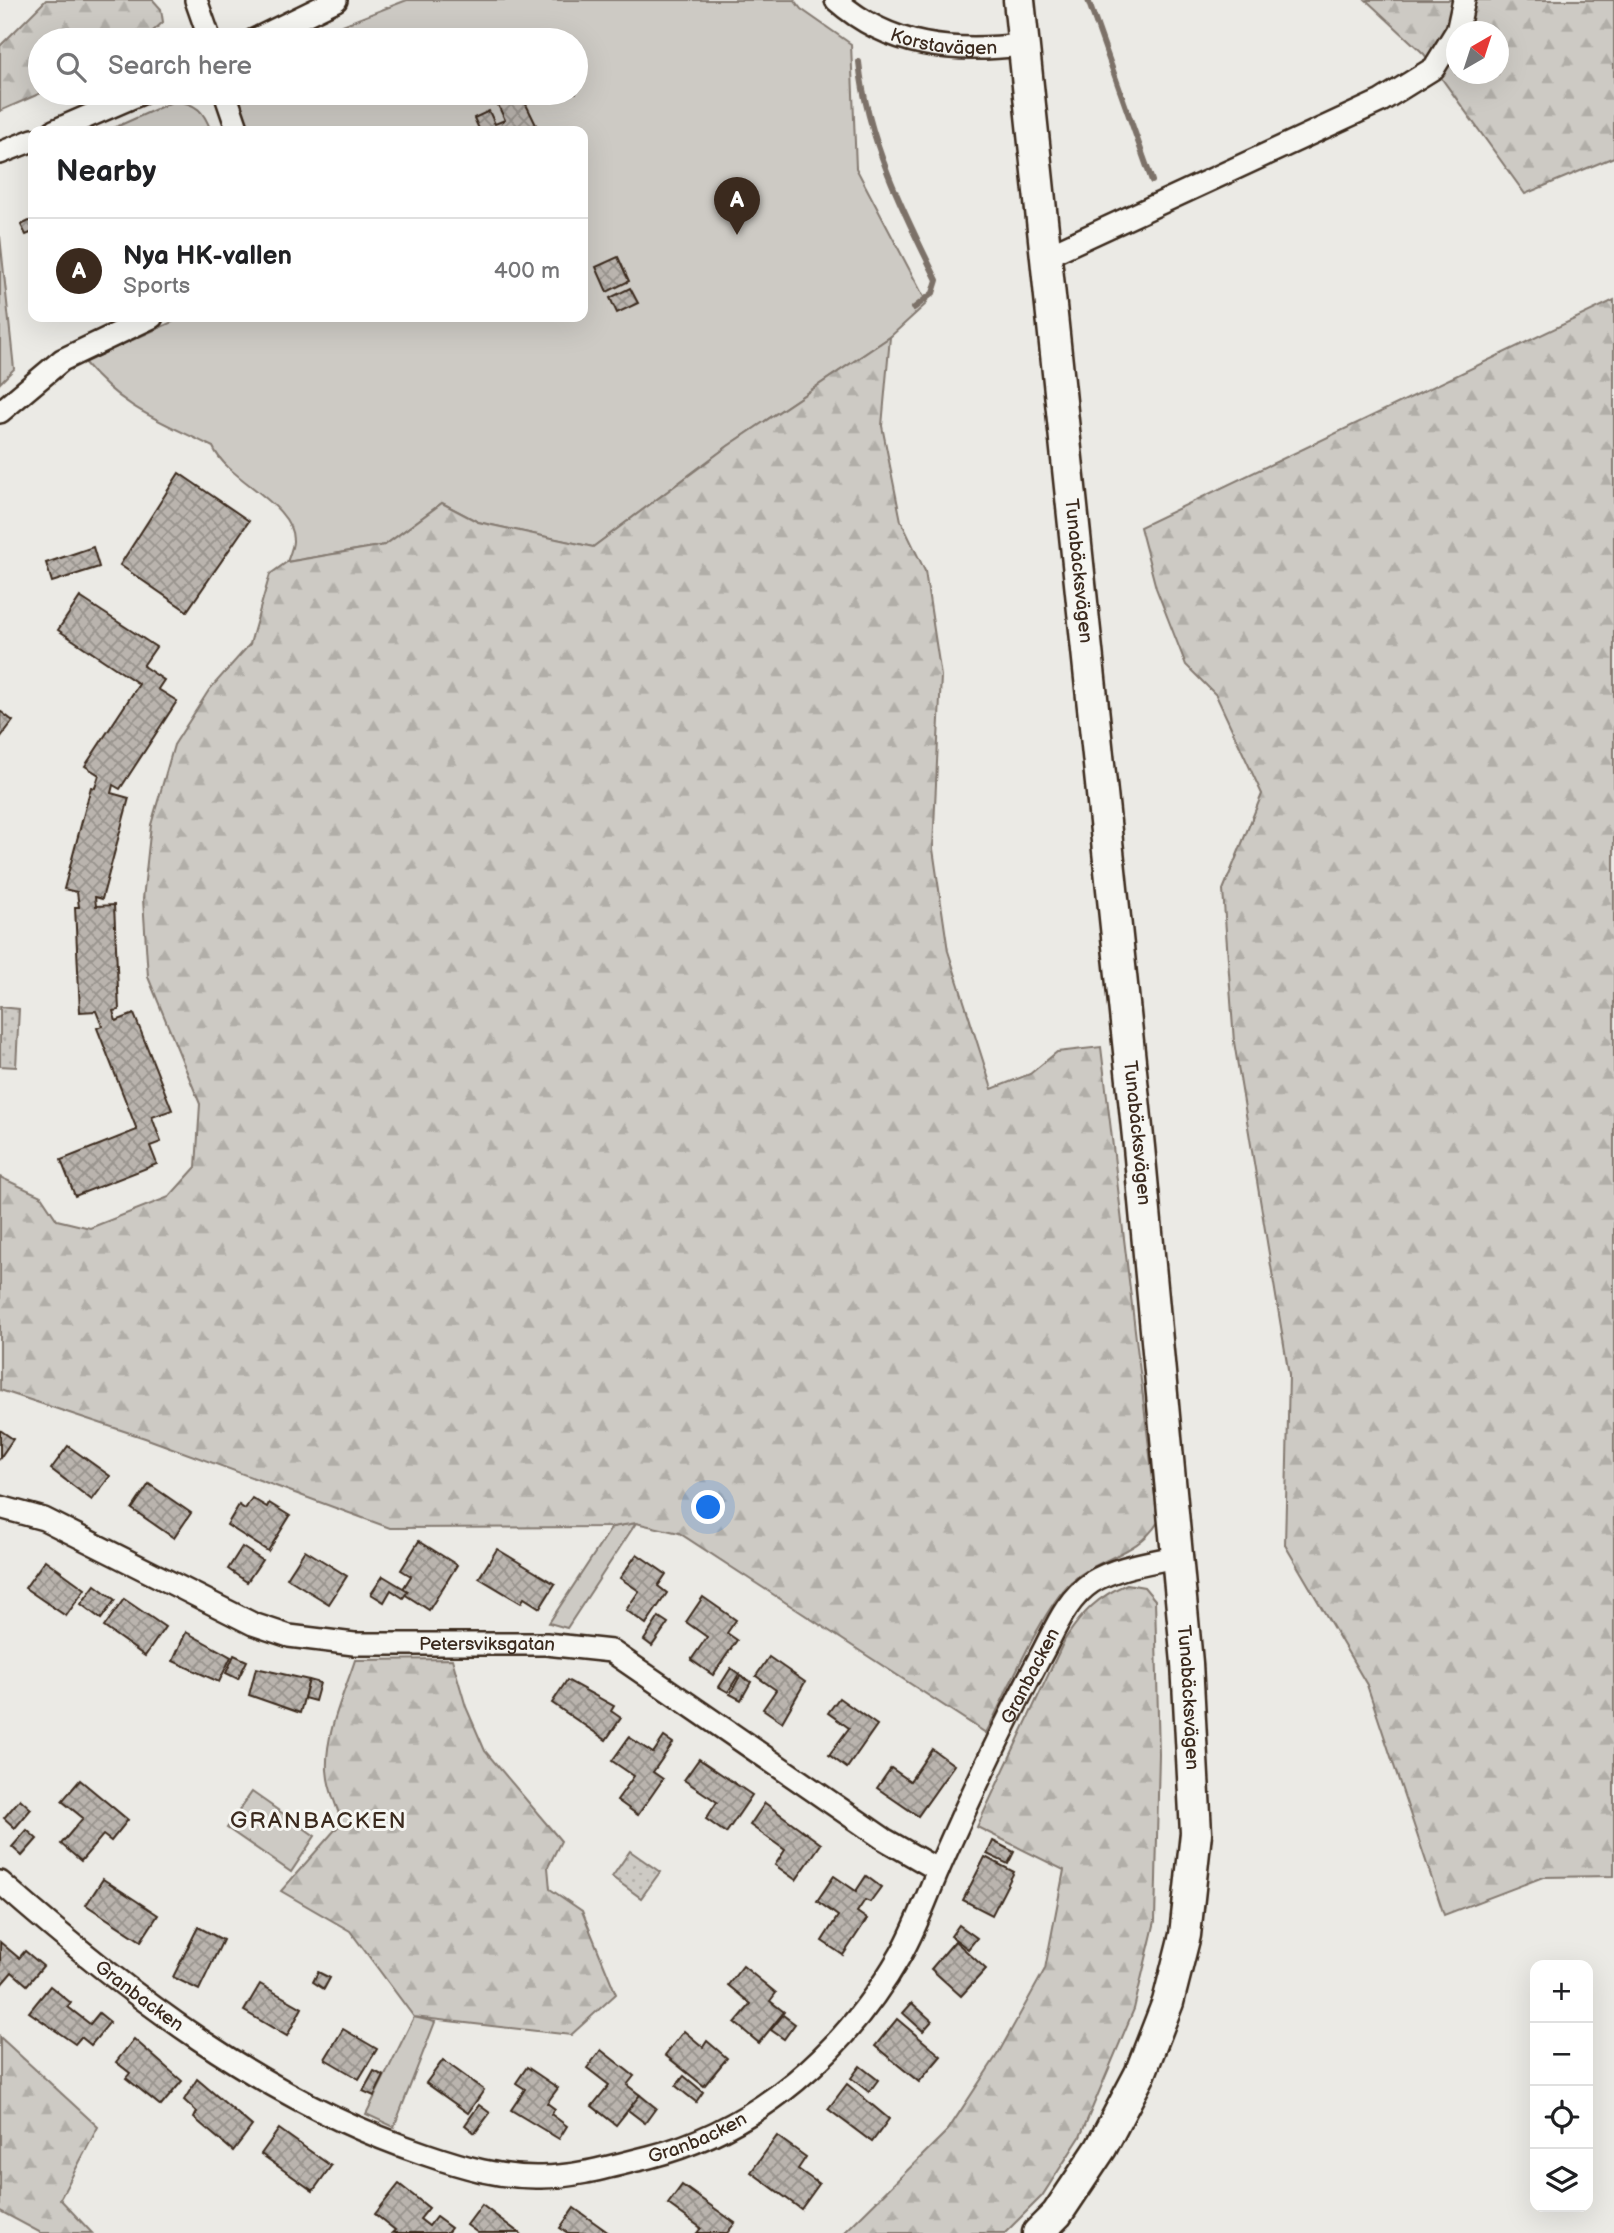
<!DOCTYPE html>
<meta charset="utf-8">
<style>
:root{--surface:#fff;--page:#f6f6f6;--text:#202124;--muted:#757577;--line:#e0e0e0;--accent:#3b2a1e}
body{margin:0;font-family:"Balsamiq Sans",sans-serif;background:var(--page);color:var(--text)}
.controls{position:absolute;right:21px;bottom:21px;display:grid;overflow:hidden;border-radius:14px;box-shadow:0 7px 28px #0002}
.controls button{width:63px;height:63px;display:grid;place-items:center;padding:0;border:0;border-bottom:2px solid var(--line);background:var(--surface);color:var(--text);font:35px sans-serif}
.compass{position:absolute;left:1446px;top:21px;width:63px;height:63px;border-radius:50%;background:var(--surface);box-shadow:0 7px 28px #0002;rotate:39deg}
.you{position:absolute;left:709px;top:1508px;width:24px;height:24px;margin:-18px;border:5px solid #fff;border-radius:50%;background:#1a73e8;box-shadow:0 0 0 10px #1a73e833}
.badge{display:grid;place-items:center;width:46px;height:46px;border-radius:50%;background:var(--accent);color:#fff;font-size:23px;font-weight:700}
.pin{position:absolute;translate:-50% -58px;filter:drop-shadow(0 2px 4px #0008)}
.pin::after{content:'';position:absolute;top:37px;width:24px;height:21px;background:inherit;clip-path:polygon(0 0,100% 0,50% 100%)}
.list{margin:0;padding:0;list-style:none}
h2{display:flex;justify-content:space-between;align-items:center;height:91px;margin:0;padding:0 28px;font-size:30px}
h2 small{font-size:23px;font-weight:400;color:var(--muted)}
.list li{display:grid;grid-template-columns:46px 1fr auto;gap:21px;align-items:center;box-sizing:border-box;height:105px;padding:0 28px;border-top:2px solid var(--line)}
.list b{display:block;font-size:26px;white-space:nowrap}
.list p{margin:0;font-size:23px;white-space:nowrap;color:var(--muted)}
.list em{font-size:23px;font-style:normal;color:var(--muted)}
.icon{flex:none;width:38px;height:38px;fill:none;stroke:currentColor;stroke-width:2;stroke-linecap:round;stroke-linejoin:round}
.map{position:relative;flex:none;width:1614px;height:2233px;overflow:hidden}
.search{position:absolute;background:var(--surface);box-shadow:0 7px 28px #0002;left:28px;top:28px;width:560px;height:77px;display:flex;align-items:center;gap:18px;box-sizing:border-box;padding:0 24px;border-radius:38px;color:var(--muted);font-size:26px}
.panel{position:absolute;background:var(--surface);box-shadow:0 7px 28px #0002;left:28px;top:126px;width:560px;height:196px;border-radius:14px}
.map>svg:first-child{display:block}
</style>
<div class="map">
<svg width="1614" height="2233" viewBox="0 0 1614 2233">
<defs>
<pattern id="forest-firs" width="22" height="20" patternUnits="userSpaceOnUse" patternTransform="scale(1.75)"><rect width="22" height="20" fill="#cdcac4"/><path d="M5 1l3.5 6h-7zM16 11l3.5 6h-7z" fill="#b1aea8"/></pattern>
<pattern id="park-dots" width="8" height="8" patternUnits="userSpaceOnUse" patternTransform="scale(1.75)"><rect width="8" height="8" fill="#cdcac4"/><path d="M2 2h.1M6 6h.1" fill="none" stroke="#b1aea8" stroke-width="1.8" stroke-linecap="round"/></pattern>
<pattern id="building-cross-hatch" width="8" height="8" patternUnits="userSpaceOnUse" patternTransform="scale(1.75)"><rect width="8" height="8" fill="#bab4ae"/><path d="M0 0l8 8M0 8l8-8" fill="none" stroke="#98938d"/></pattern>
</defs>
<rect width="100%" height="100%" fill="#ebeae5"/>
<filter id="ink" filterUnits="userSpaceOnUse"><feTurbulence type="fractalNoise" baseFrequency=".0143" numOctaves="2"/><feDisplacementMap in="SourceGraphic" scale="14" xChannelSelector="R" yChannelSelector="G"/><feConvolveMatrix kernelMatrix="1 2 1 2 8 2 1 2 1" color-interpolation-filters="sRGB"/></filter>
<g filter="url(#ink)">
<!-- grass -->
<g fill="#cdcac4" stroke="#847a71" stroke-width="2">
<path d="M407,0h387l7,9 50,35 5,124 71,135 -37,34 -162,109 -135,101 -115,-25 -36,-19 -57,42 -98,17c2,-6 6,-15 6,-21 1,-38 -65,-60 -80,-94 -54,-27 -90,-38 -129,-85l99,-45h400v-186h-336l-10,-28 1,-10h338v-53h-272z"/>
<path d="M174,101c22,2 30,10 37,30h-104z"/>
<path d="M0,236l14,133 -14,14z"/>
<path d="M636,1523l-69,105 -18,-5 63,-96z"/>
<path d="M252,1792l63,44 -24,36 -64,-44z"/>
<path d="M414,2017l21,5 -41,105 -28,-13z"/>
</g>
<!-- forest -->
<g fill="url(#forest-firs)" stroke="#847a71" stroke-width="2" fill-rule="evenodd">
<path d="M46,0h107l8,9 2,13 -20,18h-103l1,53 -41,18v-65z"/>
<path d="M1366,0h248v157l-89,37 -101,-140zM1456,32h42v42h-42z"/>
<path d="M1614,300v1576l-71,1 -99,38 -77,-230 -82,-140 4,-170 -55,-333 -11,-152 39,-96 -46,-99 -30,-30 -30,-77 -16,-61z"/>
<path d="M890,337l-8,89 19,95 24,50 16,105 -8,173 15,102 44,138 38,-15 27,-22 44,-5 57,475c-20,33 -59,35 -87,60 -29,27 -65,113 -85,151l-307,-200 -43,-10 -24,4 -222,1 -245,-90 -145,-48v-213l41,19 16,24 33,8 79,-31 27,-30 4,-63 -52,-127 -5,-78 8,-74 23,-80 35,-55 41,-46 20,-70 17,-12 98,-17 57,-42 36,19 115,25 135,-101z"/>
<path d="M1127,1584l17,3 11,13 4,154 -4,167 -21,88 -54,128 -38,59 -37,37h-161l104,-103 51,-78 46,-83 19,-99 -87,-43 88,-188c18,-27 32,-42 62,-55z"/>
<path d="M452,1659l14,48 19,44 76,90 -13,26 2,22 32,22 34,83 -45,41 -157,-18 -64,-86 -69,-40 61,-69c-6,-17 -14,-34 -15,-52 -2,-37 17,-76 28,-110z"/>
<path d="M0,2037l98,90 -38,72 32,34h-51l-41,-22z"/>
</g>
<!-- park -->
<g fill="url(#park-dots)" stroke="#847a71" stroke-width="2">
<path d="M0,1007l19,2 -3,58 -16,-1z"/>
<path d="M630,1851l30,21 -19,26 -29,-21z"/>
</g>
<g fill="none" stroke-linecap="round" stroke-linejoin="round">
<!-- stream -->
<g stroke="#7c7167" stroke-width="6">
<path d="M1088,0l64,181"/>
<path d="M859,62c8,77 44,150 78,218l-4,13 -19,15"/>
</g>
</g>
<!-- building -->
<g fill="url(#building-cross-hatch)" stroke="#3b2a1e" stroke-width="2">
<path d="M521,94l18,37h-59l-6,-13 15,-7 6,13 10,-4 -7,-15z"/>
<path d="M33,219v13l-7,3 -5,-10z"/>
<path d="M618,257l11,24 -22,11 -11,-25z"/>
<path d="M630,288l8,15 -21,10 -7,-15z"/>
<path d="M179,473l70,48 -62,90 -67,-46z"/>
<path d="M93,547l6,20 -47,15 -6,-19z"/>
<path d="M80,597l76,50 -13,19 21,14 -6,9 19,12 -57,88 -7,-4 -2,8 18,5 -27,101 -7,-2 1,9 18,-1 5,105 -6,1 3,10 18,-7 38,96 -20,7 9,25 -11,4 7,18 -82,32 -14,-36 76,-30 -40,-102 5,-2 -6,-15 -16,1 -5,-105h4l-2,-15 -13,-3 27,-102 4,1 4,-13 -14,-9 54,-82 -81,-54z"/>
<path d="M0,711l13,10 -13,17z"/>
<path d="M0,1430l13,9 -13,19z"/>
<path d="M68,1446l42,30 -18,24 -41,-31z"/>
<path d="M149,1484l42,29 -17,25 -42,-29z"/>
<path d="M252,1498l15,9 2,-4 21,13 -22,35 -41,-26 12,-20 6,4z"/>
<path d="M419,1541l38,24 -28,45 -28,-18 10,-16 -10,-6z"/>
<path d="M242,1547l20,13 -15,22 -19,-13z"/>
<path d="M497,1549l58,35 -15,24 -16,-10 -3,5 -42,-25z"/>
<path d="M305,1550l42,26 -18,28 -42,-26z"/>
<path d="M637,1554l29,20 -8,12 9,7 -21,31 -20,-14 13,-19 -19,-13z"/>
<path d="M45,1560l40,29 -19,27 -41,-28z"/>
<path d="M383,1576l25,15 -5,7 -12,-8 -7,12 -13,-8z"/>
<path d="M95,1585l20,15 -14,19 -20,-15z"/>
<path d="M703,1597l33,23 -9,13 10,7 -24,35 -22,-15 16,-23 -21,-15z"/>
<path d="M124,1599l41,28 -20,29 -41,-29z"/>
<path d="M659,1617l9,6 -16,23 -8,-6z"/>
<path d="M186,1632l45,25 -12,25 -46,-21z"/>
<path d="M234,1655l13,6 -9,18 -12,-6z"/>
<path d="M769,1657l36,25 -23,40 -19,-13 13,-19 -20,-14z"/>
<path d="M256,1668l53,12 -9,33 -51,-18z"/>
<path d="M731,1668l8,6 -11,18 -9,-5z"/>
<path d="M740,1676l11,6 -10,18 -11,-6z"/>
<path d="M309,1680l11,3 -5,18 -11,-3z"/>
<path d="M567,1680l47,26 -3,5 10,7 -15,22 -54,-37z"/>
<path d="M839,1698l38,27 -30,43 -18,-13 20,-27 -21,-15z"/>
<path d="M629,1737l24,16 11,-16 9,6 -20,29 10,7 -25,36 -21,-15 17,-24 -22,-15z"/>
<path d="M932,1749l22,16 -36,51 -41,-28 14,-20 19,13z"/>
<path d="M699,1759l53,36 -26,38 -20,-14 11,-17 -33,-22z"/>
<path d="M80,1780l48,40 -17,21 -8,-6 -22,26 -20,-17 22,-26 -21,-17z"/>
<path d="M20,1799l11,10 -16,19 -11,-10z"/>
<path d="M765,1803l56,41 -25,36 -21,-15 10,-15 -35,-25z"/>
<path d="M27,1830l10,9 -15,17 -10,-9z"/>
<path d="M993,1841l21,11 -6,12 -21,-10z"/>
<path d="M985,1857l29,15 -22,43 -29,-15z"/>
<path d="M834,1876l22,15 10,-15 15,11 -11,15 -5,-2 -8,12 10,7 -24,36 -21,-14 16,-25 -21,-15z"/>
<path d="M103,1879l55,36 -17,26 -55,-36z"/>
<path d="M959,1925l18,13 -9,11 -17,-13z"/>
<path d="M198,1927l25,13 -24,50 -26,-13z"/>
<path d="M955,1941l31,28 -25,27 -30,-27z"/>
<path d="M0,1942l19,16 6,-7 18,15 -16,19 -15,-13 -12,14z"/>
<path d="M743,1966l33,27 -6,8 14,11 -25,31 -24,-20 16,-19 -23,-19z"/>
<path d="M318,1972l12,6 -6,11 -11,-7z"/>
<path d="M260,1984l42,24 -15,28 -43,-25z"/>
<path d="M50,1986l21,17 -3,4 22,17 9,-11 11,9 -19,23 -10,-8 -6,7 -46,-32z"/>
<path d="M912,2003l20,18 -9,10 -20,-18z"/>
<path d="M783,2015l12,9 -11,15 -13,-9z"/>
<path d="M897,2019l44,37 -22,26 -44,-36z"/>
<path d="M343,2029l34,20 -18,30 -34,-20z"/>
<path d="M684,2031l19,16 4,-6 20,17 -23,28 -39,-31z"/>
<path d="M134,2039l48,42 -21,25 -35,-28 4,-5 -14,-11z"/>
<path d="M601,2050l33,26 -7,9 13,10 -24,30 -24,-19 17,-21 -22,-17z"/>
<path d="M443,2060l41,30 -16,23 -42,-30z"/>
<path d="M860,2066l18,14 -9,12 -18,-14z"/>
<path d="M527,2067l31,21 -11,15 8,6 -4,5 16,12 -8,13 -48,-29 14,-21 -9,-6z"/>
<path d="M374,2071l10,5 -10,20 -11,-5z"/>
<path d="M684,2076l19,16 -7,10 -20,-16z"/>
<path d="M197,2079l55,47 -19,25 -39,-33 3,-6 -13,-12z"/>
<path d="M847,2084l42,35 -17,23 -44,-33z"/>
<path d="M640,2095l16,13 -11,15 -17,-13z"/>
<path d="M479,2105l11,8 -15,20 -10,-8z"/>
<path d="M279,2129l52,37 -18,25 -52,-37z"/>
<path d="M777,2136l29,21 -8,12 21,15 -18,25 -50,-37z"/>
<path d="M399,2184l30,24 -9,11 9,7 7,-9 15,11 -4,5h-55l3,-3 -20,-16z"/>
<path d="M682,2185l53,38 -8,10h-30l4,-5 -33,-24z"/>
<path d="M482,2205l37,28h-41l-11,-8z"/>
<path d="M574,2208l35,25h-41l-8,-5z"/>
</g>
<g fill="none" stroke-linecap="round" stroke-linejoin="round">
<!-- street casing -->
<g stroke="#3b2a1e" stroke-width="26">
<g id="street">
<path d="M196,0l14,40"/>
<path id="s1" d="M836,0c54,48 118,53 186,45"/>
<path d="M1457,32l7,-32"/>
<path d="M254,40l82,-40"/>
<path d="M225,93l13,38"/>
<path d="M54,131l88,-38"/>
<path d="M0,153l33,-13"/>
<path d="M1046,256l335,-155 53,-33 22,-36"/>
<path d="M0,412l62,-52 90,-43"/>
<path id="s2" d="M0,1507l44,12 209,105 36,12 65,8h192l65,7 273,188 54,31"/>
<path id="s3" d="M0,1882c126,111 264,218 425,272 38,13 75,24 116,23 36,0 74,-12 108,-20 110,-28 197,-107 252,-203 17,-30 28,-64 42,-95 30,-68 61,-134 96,-200 15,-27 26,-59 53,-77 24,-15 56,-19 83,-25"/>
</g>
</g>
<!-- secondary casing -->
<g stroke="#3b2a1e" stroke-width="35">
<g id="secondary">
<path id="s4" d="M1019,0l120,1147 48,516 9,170 -11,102 -17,67 -28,72 -39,74 -44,66 -19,19"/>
</g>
</g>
<!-- street -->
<use href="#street" stroke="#f6f6f2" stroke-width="21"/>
<!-- secondary -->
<use href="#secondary" stroke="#f6f6f2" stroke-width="30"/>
</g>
</g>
<g text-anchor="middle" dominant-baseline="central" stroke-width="6" stroke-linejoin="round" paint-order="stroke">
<!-- street labels -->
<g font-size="19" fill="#3b2a1e" stroke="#f6f6f2">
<text stroke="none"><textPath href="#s1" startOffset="119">Korstavägen</textPath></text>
<text stroke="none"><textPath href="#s4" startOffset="574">Tunabäcksvägen</textPath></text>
<text stroke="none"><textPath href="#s4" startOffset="1139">Tunabäcksvägen</textPath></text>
<text stroke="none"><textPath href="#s2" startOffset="516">Petersviksgatan</textPath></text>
<text stroke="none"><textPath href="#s3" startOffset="1376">Granbacken</textPath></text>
<text stroke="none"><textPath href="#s4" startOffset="1706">Tunabäcksvägen</textPath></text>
<text stroke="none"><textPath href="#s3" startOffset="180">Granbacken</textPath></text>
<text stroke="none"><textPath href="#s3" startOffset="789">Granbacken</textPath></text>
</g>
<!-- quarter labels -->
<g font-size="23" letter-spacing="2" fill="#3b2a1e" stroke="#f6f6f2">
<text x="319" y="1821">GRANBACKEN</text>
</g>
</g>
</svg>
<div class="controls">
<button>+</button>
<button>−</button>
<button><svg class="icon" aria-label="locate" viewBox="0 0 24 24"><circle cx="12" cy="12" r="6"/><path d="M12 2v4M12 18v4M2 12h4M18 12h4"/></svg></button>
<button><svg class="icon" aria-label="layers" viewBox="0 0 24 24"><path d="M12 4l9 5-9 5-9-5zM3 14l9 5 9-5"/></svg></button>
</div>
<svg class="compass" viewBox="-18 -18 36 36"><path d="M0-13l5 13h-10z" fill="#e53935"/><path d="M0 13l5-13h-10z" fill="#757577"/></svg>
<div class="you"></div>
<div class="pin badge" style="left:737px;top:235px">A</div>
<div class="search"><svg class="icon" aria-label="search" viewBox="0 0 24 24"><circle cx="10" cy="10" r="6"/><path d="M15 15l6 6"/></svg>Search here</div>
<section class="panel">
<h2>Nearby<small></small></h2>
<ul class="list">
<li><span class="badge">A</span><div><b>Nya HK-vallen</b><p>Sports</p></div><em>400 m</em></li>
</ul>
</section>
</div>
